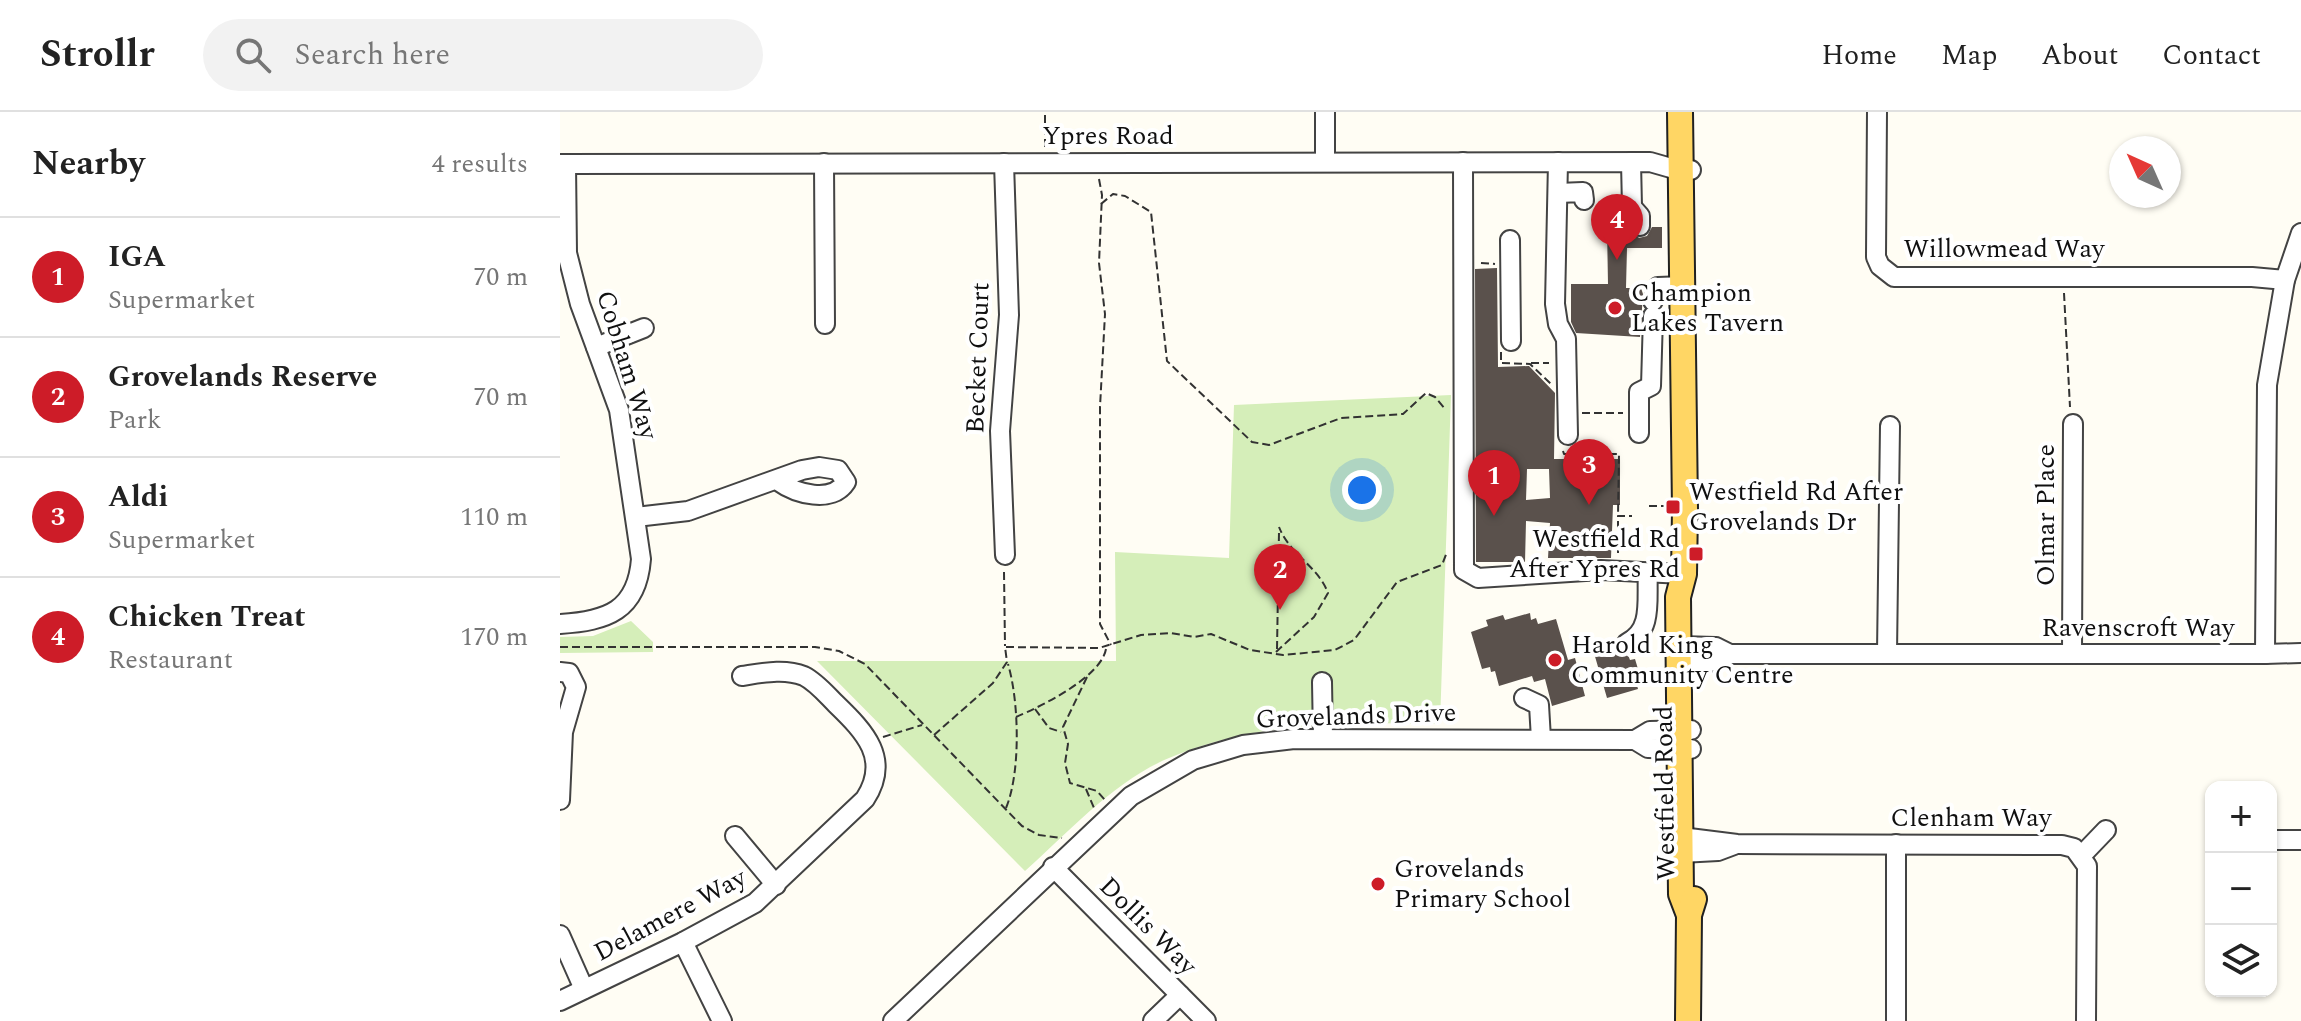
<!DOCTYPE html>
<meta charset="utf-8">
<style>
:root{--surface:#fff;--page:#f2f2f2;--text:#222;--muted:#767676;--line:#e0e0e0;--accent:#cd1c28}
body{margin:0;font-family:Spectral,serif;background:var(--page);color:var(--text)}
.controls{position:absolute;right:24px;bottom:24px;display:grid;overflow:hidden;border-radius:16px;box-shadow:0 2px 6px #0004}
.controls button{width:72px;height:72px;display:grid;place-items:center;padding:0;border:0;border-bottom:2px solid var(--line);background:var(--surface);color:var(--text);font:40px sans-serif}
.compass{position:absolute;left:1549px;top:24px;width:72px;height:72px;border-radius:50%;background:var(--surface);box-shadow:0 2px 6px #0004;rotate:315deg}
.you{position:absolute;left:802px;top:378px;width:28px;height:28px;margin:-20px;border:6px solid #fff;border-radius:50%;background:#1a73e8;box-shadow:0 0 0 12px #1a73e833}
.badge{display:grid;place-items:center;width:52px;height:52px;border-radius:50%;background:var(--accent);color:#fff;font-size:26px;font-weight:700}
.pin{position:absolute;translate:-50% -66px;filter:drop-shadow(0 2px 4px #0008)}
.pin::after{content:'';position:absolute;top:42px;width:28px;height:24px;background:inherit;clip-path:polygon(0 0,100% 0,50% 100%)}
.list{margin:0;padding:0;list-style:none}
h2{display:flex;justify-content:space-between;align-items:center;height:104px;margin:0;padding:0 32px;font-size:34px}
h2 small{font-size:26px;font-weight:400;color:var(--muted)}
.list li{display:grid;grid-template-columns:52px 1fr auto;gap:24px;align-items:center;box-sizing:border-box;height:120px;padding:0 32px;border-top:2px solid var(--line)}
.list b{display:block;font-size:30px;white-space:nowrap}
.list p{margin:0;font-size:26px;white-space:nowrap;color:var(--muted)}
.list em{font-size:26px;font-style:normal;color:var(--muted)}
.icon{flex:none;width:44px;height:44px;fill:none;stroke:currentColor;stroke-width:2;stroke-linecap:round;stroke-linejoin:round}
.map{position:relative;flex:none;width:1741px;height:909px;overflow:hidden}
header{display:flex;align-items:center;gap:48px;box-sizing:border-box;height:112px;padding:0 40px;background:var(--surface);border-bottom:2px solid var(--line)}
header strong{font-size:38px}
nav{display:flex;gap:44px;margin-inline-start:auto;font-size:28px}
.search{width:560px;height:72px;background:var(--page);display:flex;align-items:center;gap:20px;box-sizing:border-box;padding:0 28px;border-radius:44px;color:var(--muted);font-size:30px}
main{display:flex}
aside{flex:1;background:var(--surface)}
.map>svg:first-child{display:block}
</style>
<header>
<strong>Strollr</strong>
<div class="search"><svg class="icon" aria-label="search" viewBox="0 0 24 24"><circle cx="10" cy="10" r="6"/><path d="M15 15l6 6"/></svg>Search here</div>
<nav><a>Home</a><a>Map</a><a>About</a><a>Contact</a></nav>
</header>
<main>
<aside>
<h2>Nearby<small>4 results</small></h2>
<ul class="list">
<li><span class="badge">1</span><div><b>IGA</b><p>Supermarket</p></div><em>70 m</em></li>
<li><span class="badge">2</span><div><b>Grovelands Reserve</b><p>Park</p></div><em>70 m</em></li>
<li><span class="badge">3</span><div><b>Aldi</b><p>Supermarket</p></div><em>110 m</em></li>
<li><span class="badge">4</span><div><b>Chicken Treat</b><p>Restaurant</p></div><em>170 m</em></li>
</ul>
</aside>
<div class="map">
<svg width="1741" height="909" viewBox="0 0 1741 909">
<rect width="100%" height="100%" fill="#fffdf4"/>
<!-- green -->
<g fill="#d5eeb9">
<path d="M891,283l-11,329c-92,-2 -185,-3 -271,34 -55,23 -100,74 -144,113l-208,-210h299l-1,-109 114,6 5,-153z"/>
<path d="M71,509l22,21v10l-93,1v-16l33,-1z"/>
</g>
<!-- building -->
<g fill="#5a514c" fill-rule="evenodd">
<path d="M1047,115h21l11,11 8,-2 5,-9h10v21h-35l-1,40h15l2,6 -3,43 -64,-4 -5,-11v-38h37z"/>
<path d="M937,156l1,99 31,-1 26,27 -1,66h66v46h-7l-2,53h-63l2,-35 -24,-2 -1,41h-49l-1,-293zM967,357h22l1,29 -24,2z"/>
<path d="M970,501l1,7 5,-2 2,6 18,-5 12,41 7,-2 10,38 -33,10 -7,-27 -11,3 -2,-6 -33,10 -4,-15 -4,1 -1,-5 -8,2 -11,-37 17,-6 -2,-6 17,-5 2,5z"/>
<path d="M1055,530l6,11 7,2 2,5 5,-1 3,10 -5,2 5,18 -31,9 -13,-45z"/>
</g>
<g fill="none" stroke-linecap="round" stroke-linejoin="round">
<!-- minor casing -->
<g stroke="#434343" stroke-width="22">
<g id="minor">
<path d="M765,0v50"/>
<path d="M1317,0l-1,145 4,9 14,11h358l33,3"/>
<path d="M903,50l1,408 14,8 123,-8 83,4"/>
<path d="M998,50l-3,142 3,20 8,15 2,96"/>
<path d="M264,51l1,161"/>
<path d="M444,51l5,152 -9,116 5,124"/>
<path d="M0,52l1090,-2 28,8h13"/>
<path d="M998,81l25,-1 1,8"/>
<path d="M1064,95h8l-1,-45"/>
<path d="M1072,95l8,9v10"/>
<path d="M950,128l1,101"/>
<path d="M1093,189l5,-14 26,-1"/>
<path d="M36,235l48,-19"/>
<path d="M1079,321v-41l12,-6 2,-70"/>
<path d="M76,405l52,-6 114,-41 17,-3 19,3 8,12c-14,22 -50,12 -68,-1"/>
<path d="M0,512c47,-3 77,-13 81,-65l-22,-149 -39,-106 -13,-51 -1,-89"/>
<path d="M1067,531c27,-13 19,-45 21,-70"/>
<path d="M1118,534l38,1 14,7h535l2,-269 18,-105 16,-47"/>
<path d="M1327,541l3,-227"/>
<path d="M1512,542l1,-230"/>
<path d="M1705,542l36,-1"/>
<path d="M1118,552l39,-3 13,-7"/>
<path d="M0,560l9,1 7,14 -13,45 -3,68"/>
<path d="M762,570l1,56"/>
<path d="M964,586l15,7 2,34"/>
<path d="M1075,628l13,8 43,1"/>
<path d="M175,724l41,49"/>
<path d="M1121,725l56,7 325,1 12,3 13,18 -1,155"/>
<path d="M1714,728h27"/>
<path d="M1121,741l37,-2 16,-6"/>
<path d="M1522,743l24,-25"/>
<path d="M493,755l153,154"/>
<path d="M0,823l24,54"/>
<path d="M123,830l39,79"/>
<path d="M0,889l123,-59 72,-39 110,-104c26,-40 0,-67 -29,-95 -10,-10 -20,-22 -32,-28 -20,-8 -42,-3 -62,0"/>
<path d="M333,909l238,-225 62,-36 50,-15 51,-6 341,1 15,-9 41,-1"/>
<path d="M593,909l27,-26"/>
<path d="M1336,909v-177"/>
</g>
</g>
<!-- major casing -->
<g stroke="#212121" stroke-width="28">
<g id="major">
<path d="M1120,0l5,397 -1,65 -6,23 3,297 8,21"/>
<path d="M1128,909l1,-106 5,-16"/>
</g>
</g>
<!-- path -->
<g stroke="#323232" stroke-width="2" stroke-dasharray="8 4" stroke-linecap="butt">
<path d="M485,35v-35"/>
<path d="M539,67l3,16 -3,68 6,51 -5,93v217l11,21"/>
<path d="M541,92l12,-10 12,2 26,16 16,149 85,81 17,3 72,-27 62,-4 23,-21 9,4 11,13"/>
<path d="M921,151l14,1"/>
<path d="M1504,181l6,114"/>
<path d="M941,240v11l29,1 21,20"/>
<path d="M971,251h18"/>
<path d="M1022,301h41"/>
<path d="M1003,339l1,3h55l-1,62"/>
<path d="M1089,394h15"/>
<path d="M1058,441v-37h14"/>
<path d="M444,460l1,74"/>
<path d="M0,535h255l24,4 26,13 157,162 17,9 23,3"/>
<path d="M717,537l2,-117"/>
<path d="M716,540l38,-35 14,-24c-10,-27 -38,-38 -49,-66"/>
<path d="M527,565l-24,50 5,17 -3,19 5,20 27,8 8,9"/>
<path d="M475,597l14,19 12,4"/>
<path d="M456,605c26,-11 85,-40 90,-68"/>
<path d="M374,623l59,-52 14,-21 -2,-15 94,1 42,-13 30,-2 23,4 17,-3 39,16 33,5 52,-5 19,-10 43,-58 45,-17 5,-13"/>
<path d="M323,625l39,-12"/>
<path d="M526,677l8,19"/>
<path d="M446,696c15,-36 13,-107 2,-144"/>
</g>
<!-- minor -->
<use href="#minor" stroke="#fff" stroke-width="18"/>
<!-- major -->
<use href="#major" stroke="#ffd664" stroke-width="24"/>
</g>
<!-- markers -->
<g fill="#cd1c28" stroke="#fff" stroke-width="3">
<circle cx="1055" cy="196" r="8"/>
<rect x="1105" y="387" width="16" height="16" rx="4"/>
<rect x="1128" y="434" width="16" height="16" rx="4"/>
<circle cx="995" cy="548" r="8"/>
<circle cx="818" cy="772" r="8"/>
</g>
<g text-anchor="middle" dominant-baseline="central" stroke-width="8" stroke-linejoin="round" paint-order="stroke">
<!-- street labels -->
<g font-size="26" fill="#101010" stroke="#fff">
<text x="548" y="24">Ypres Road</text>
<text x="1444" y="137">Willowmead Way</text>
<text transform="translate(418 246) rotate(-88)">Becket Court</text>
<text transform="translate(67 253) rotate(73)">Cobham Way</text>
<text transform="translate(1486 403) rotate(-90)">Olmar Place</text>
<text x="1578" y="516">Ravenscroft Way</text>
<text transform="translate(796 604) rotate(-2)">Grovelands Drive</text>
<text transform="translate(1105 681) rotate(-91)">Westfield Road</text>
<text x="1411" y="706">Clenham Way</text>
<text transform="translate(110 803) rotate(-28)">Delamere Way</text>
<text transform="translate(588 814) rotate(45)">Dollis Way</text>
</g>
<!-- poi labels -->
<g font-size="26" fill="#101010" stroke="#fff" text-anchor="start">
<text x="1071" y="181">Champion<tspan x="1071" dy="30">Lakes Tavern</tspan></text>
<text x="1129" y="380">Westfield Rd After<tspan x="1129" dy="30">Grovelands Dr</tspan></text>
<text x="1120" y="427" text-anchor="end">Westfield Rd<tspan x="1120" dy="30">After Ypres Rd</tspan></text>
<text x="1011" y="533">Harold King<tspan x="1011" dy="30">Community Centre</tspan></text>
<text x="834" y="757">Grovelands<tspan x="834" dy="30">Primary School</tspan></text>
</g>
</g>
</svg>
<div class="controls">
<button>+</button>
<button>−</button>
<button><svg class="icon" aria-label="layers" viewBox="0 0 24 24"><path d="M12 4l9 5-9 5-9-5zM3 14l9 5 9-5"/></svg></button>
</div>
<svg class="compass" viewBox="-18 -18 36 36"><path d="M0-13l5 13h-10z" fill="#e53935"/><path d="M0 13l5-13h-10z" fill="#767676"/></svg>
<div class="you"></div>
<div class="pin badge" style="left:934px;top:404px">1</div>
<div class="pin badge" style="left:720px;top:498px">2</div>
<div class="pin badge" style="left:1029px;top:393px">3</div>
<div class="pin badge" style="left:1057px;top:148px">4</div>
</div>
</main>
